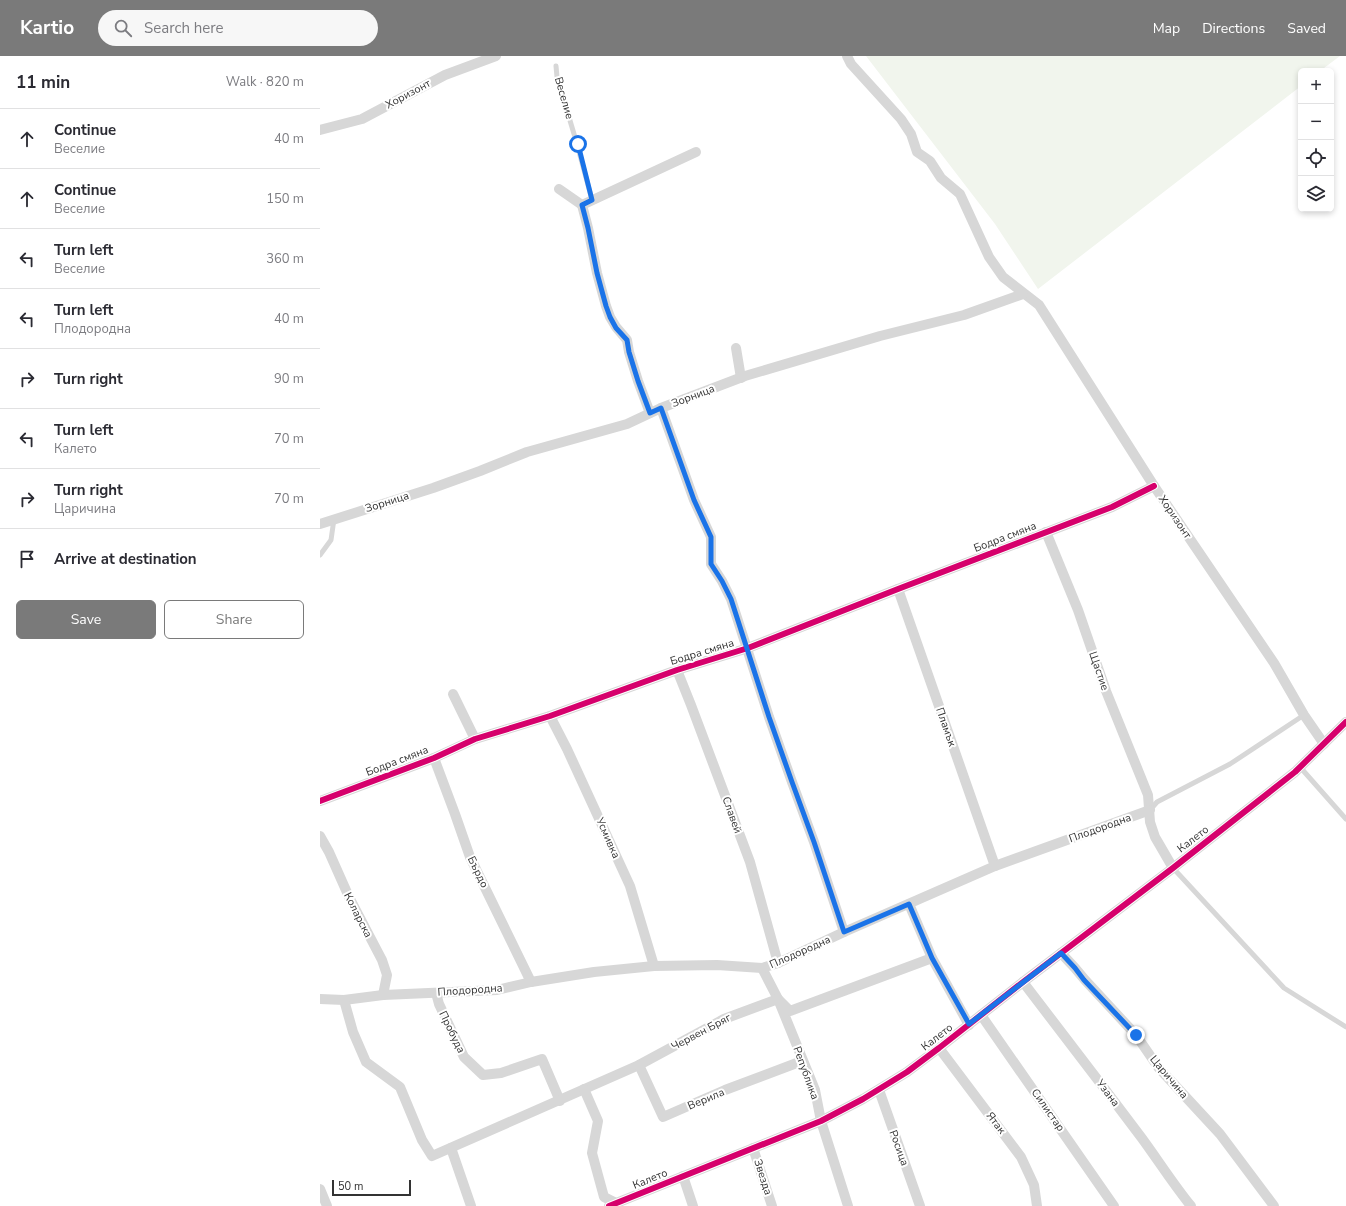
<!DOCTYPE html>
<meta charset="utf-8">
<style>
:root{--surface:#fff;--page:#f7f7f7;--text:#2b2b33;--muted:#7c7c81;--line:#e1e1e2;--accent:#7a7a7a}
body{margin:0;font-family:"Nunito Sans",sans-serif;background:var(--page);color:var(--text)}
.controls{position:absolute;right:12px;top:12px;display:grid;overflow:hidden;border-radius:6px;box-shadow:0 2px 6px #0003}
.controls button{width:36px;height:36px;display:grid;place-items:center;padding:0;border:0;border-bottom:1px solid var(--line);background:var(--surface);color:var(--text);font:20px sans-serif}
.scale{position:absolute;left:12px;bottom:10px;width:79px;box-sizing:border-box;padding-left:4px;border:2px solid #333;border-top:0;font-size:11px;line-height:14px;white-space:nowrap;color:#333;-webkit-text-stroke:3px #fff;paint-order:stroke}
.stop{position:absolute;width:12px;height:12px;margin:-9px;border:3px solid #1a73e8;border-radius:50%;background:#fff}
.stop.end{background:#1a73e8;border-color:#fff;box-shadow:0 1px 4px #0008}
.list{margin:0;padding:0;list-style:none}
h2{display:flex;justify-content:space-between;align-items:center;height:52px;margin:0;padding:0 16px;font-size:17px}
h2 small{font-size:13px;font-weight:400;color:var(--muted)}
.list li{display:grid;grid-template-columns:26px 1fr auto;gap:12px;align-items:center;box-sizing:border-box;height:60px;padding:0 16px;border-top:1px solid var(--line)}
.list b{display:block;font-size:15px;white-space:nowrap}
.list p{margin:0;font-size:13px;white-space:nowrap;color:var(--muted)}
.list em{font-size:13px;font-style:normal;color:var(--muted)}
.actions{display:flex;gap:8px;padding:12px 16px}
.actions a{flex:1;padding:9px 0;border:1px solid var(--accent);border-radius:6px;text-align:center;font-size:14px;color:var(--accent)}
.actions .main{background:var(--accent);color:#fff}
.icon{flex:none;width:22px;height:22px;fill:none;stroke:currentColor;stroke-width:2;stroke-linecap:round;stroke-linejoin:round}
.map{position:relative;flex:none;width:1026px;height:1150px;overflow:hidden}
header{display:flex;align-items:center;gap:24px;box-sizing:border-box;height:56px;padding:0 20px;background:var(--accent);color:#fff}
header strong{font-size:19px}
nav{display:flex;gap:22px;margin-inline-start:auto;font-size:14px}
.search{width:280px;height:36px;background:var(--page);display:flex;align-items:center;gap:10px;box-sizing:border-box;padding:0 14px;border-radius:22px;color:var(--muted);font-size:15px}
main{display:flex}
aside{flex:1;background:var(--surface)}
.map>svg:first-child{display:block}
</style>
<header>
<strong>Kartio</strong>
<div class="search"><svg class="icon" aria-label="search" viewBox="0 0 24 24"><circle cx="10" cy="10" r="6"/><path d="M15 15l6 6"/></svg>Search here</div>
<nav><a>Map</a><a>Directions</a><a>Saved</a></nav>
</header>
<main>
<aside>
<h2>11 min<small>Walk · 820 m</small></h2>
<ul class="list">
<li><svg class="icon" aria-label="ahead" viewBox="0 0 24 24"><path d="M12 20V5M6 11l6-6 6 6"/></svg><div><b>Continue</b><p>Веселие</p></div><em>40 m</em></li>
<li><svg class="icon" aria-label="ahead" viewBox="0 0 24 24"><path d="M12 20V5M6 11l6-6 6 6"/></svg><div><b>Continue</b><p>Веселие</p></div><em>150 m</em></li>
<li><svg class="icon" aria-label="left" viewBox="0 0 24 24"><path d="M17 20v-9H6M10 6l-5 5 5 5"/></svg><div><b>Turn left</b><p>Веселие</p></div><em>360 m</em></li>
<li><svg class="icon" aria-label="left" viewBox="0 0 24 24"><path d="M17 20v-9H6M10 6l-5 5 5 5"/></svg><div><b>Turn left</b><p>Плодородна</p></div><em>40 m</em></li>
<li><svg class="icon" aria-label="right" viewBox="0 0 24 24"><path d="M7 20v-9h11M14 6l5 5-5 5"/></svg><div><b>Turn right</b></div><em>90 m</em></li>
<li><svg class="icon" aria-label="left" viewBox="0 0 24 24"><path d="M17 20v-9H6M10 6l-5 5 5 5"/></svg><div><b>Turn left</b><p>Калето</p></div><em>70 m</em></li>
<li><svg class="icon" aria-label="right" viewBox="0 0 24 24"><path d="M7 20v-9h11M14 6l5 5-5 5"/></svg><div><b>Turn right</b><p>Царичина</p></div><em>70 m</em></li>
<li><svg class="icon" aria-label="arrive" viewBox="0 0 24 24"><path d="M6 21V4h12l-3 4 3 4H6"/></svg><div><b>Arrive at destination</b></div></li>
</ul>
<div class="actions"><a class="main">Save</a><a>Share</a></div>
</aside>
<div class="map">
<svg width="1026" height="1150" viewBox="0 0 1026 1150">
<rect width="100%" height="100%" fill="#fff"/>
<!-- green -->
<path fill="#f1f5ed" d="M546,0h474l-20,15h-19v15l-263,203 -43,-65z"/>
<g fill="none" stroke-linecap="round" stroke-linejoin="round">
<!-- service -->
<g stroke="#d7d7d7" stroke-width="5">
<path d="M236,10l1,11 20,67 15,56"/>
<path d="M0,499l11,-15 3,-21"/>
<path d="M980,711l46,52"/>
<path d="M830,754l7,-8 73,-38 74,-49"/>
<path d="M853,812l111,120 62,39"/>
</g>
<!-- minor -->
<g stroke="#d7d7d7" stroke-width="10">
<path d="M527,0l4,8 50,55 10,15 6,18 13,9 11,17 19,16 29,63 14,20 36,28 115,181 120,177 30,52 20,29"/>
<path d="M0,74l42,-11 83,-44 51,-19"/>
<path d="M239,133l23,16 6,23 9,45 9,33 4,11 6,10 11,13 2,12 9,29 12,32"/>
<path d="M262,149l114,-53"/>
<path d="M416,292l5,30"/>
<path d="M341,352l33,92 17,37v27l11,17 9,18 38,118 23,65 22,60 30,90"/>
<path d="M0,468l113,-36 47,-17 47,-19 100,-28 34,-16 84,-32 135,-40 84,-21 59,-21"/>
<path d="M726,476l32,78 28,81 42,104 2,27 5,15 18,31"/>
<path d="M578,533l97,277"/>
<path d="M357,614l14,35 59,157 28,101"/>
<path d="M133,638l22,45"/>
<path d="M230,660l17,33 63,137 24,80"/>
<path d="M114,702l21,56 15,43 61,125"/>
<path d="M0,745l114,-43 41,-19 75,-23 127,-46 71,-22 150,-59 214,-82 42,-21"/>
<path d="M0,780l9,16 20,45 33,63 5,15 -4,20"/>
<path d="M589,848l23,54 37,67"/>
<path d="M741,897l14,15 10,12 51,55 22,32 62,67 54,72"/>
<path d="M442,912l16,31 37,91 6,31 27,85"/>
<path d="M703,926c39,51 79,103 118,155 17,23 32,47 50,69"/>
<path d="M116,937l3,11 25,53 19,18 18,-2 41,-14 18,42"/>
<path d="M0,943l24,1 39,-5 114,-5 34,-8 63,-10 60,-6 63,-1 45,3 16,-5 66,-31 151,-66 155,-56"/>
<path d="M24,944l9,32 13,30 34,25 22,53 10,16 207,-91 85,-46 54,-20 12,12 142,-53"/>
<path d="M661,959l133,191"/>
<path d="M619,992l82,109 13,28 3,21"/>
<path d="M319,1009l24,52 62,-27 77,-29"/>
<path d="M264,1033l14,32 -6,32 12,44 12,6v3"/>
<path d="M559,1034l41,116"/>
<path d="M131,1092l20,58"/>
<path d="M433,1092l19,58"/>
<path d="M363,1120l10,30"/>
<path d="M0,1133l7,17"/>
<path d="M289,1150l212,-85 42,-22 44,-27 32,-24 84,-66 150,-114 122,-96 51,-50"/>
</g>
<!-- cycleway casing -->
<g stroke="#fff" stroke-width="8">
<g id="cycleway">
<path d="M0,745l114,-43 41,-19 75,-23 127,-46 71,-22 150,-59 214,-82 42,-21"/>
<path d="M289,1150l212,-85 42,-22 44,-27 32,-24 84,-66 150,-114 122,-96 51,-50"/>
</g>
</g>
<!-- cycleway -->
<use href="#cycleway" stroke="#d6006c" stroke-width="6"/>
</g>
<g fill="none" stroke-linecap="round" stroke-linejoin="round">
<!-- route -->
<path stroke="#1a73e8" stroke-width="5" d="M258,88l14,56 -10,5 6,23 9,45 9,33 4,11 6,11 11,12 2,12 9,29 12,32 11,-5 33,92 17,37v27l11,17 9,18 38,118 23,65 22,60 30,90 65,-28 23,54 37,66 92,-71 14,15 9,12 52,55"/>
</g>
<g text-anchor="middle" dominant-baseline="central" stroke-width="4" stroke-linejoin="round" paint-order="stroke">
<!-- street labels -->
<g font-size="11" fill="#333" stroke="#fff">
<text transform="translate(88 38) rotate(-28)">Хоризонт</text>
<text transform="translate(244 42) rotate(74)">Веселие</text>
<text transform="translate(373 340) rotate(-21)">Зорница</text>
<text transform="translate(67 446) rotate(-18)">Зорница</text>
<text transform="translate(855 461) rotate(56)">Хоризонт</text>
<text transform="translate(685 481) rotate(-21)">Бодра смяна</text>
<text transform="translate(382 596) rotate(-17)">Бодра смяна</text>
<text transform="translate(779 615) rotate(71)">Щастие</text>
<text transform="translate(626 671) rotate(71)">Пламък</text>
<text transform="translate(77 705) rotate(-21)">Бодра смяна</text>
<text transform="translate(412 759) rotate(70)">Славей</text>
<text transform="translate(780 772) rotate(-20)">Плодородна</text>
<text transform="translate(288 782) rotate(66)">Усмивка</text>
<text transform="translate(873 783) rotate(-38)">Калето</text>
<text transform="translate(158 816) rotate(64)">Бърдо</text>
<text transform="translate(38 859) rotate(63)">Коларска</text>
<text transform="translate(480 896) rotate(-24)">Плодородна</text>
<text transform="translate(150 934) rotate(-4)">Плодородна</text>
<text transform="translate(132 976) rotate(64)">Пробуда</text>
<text transform="translate(381 976) rotate(-28)">Червен Бряг</text>
<text transform="translate(617 981) rotate(-38)">Калето</text>
<text transform="translate(486 1017) rotate(70)">Република</text>
<text transform="translate(849 1021) rotate(50)">Царичина</text>
<text transform="translate(788 1037) rotate(53)">Узана</text>
<text transform="translate(386 1043) rotate(-23)">Верила</text>
<text transform="translate(728 1054) rotate(55)">Силистар</text>
<text transform="translate(676 1067) rotate(53)">Ятак</text>
<text transform="translate(579 1092) rotate(70)">Росица</text>
<text transform="translate(443 1121) rotate(72)">Звезда</text>
<text transform="translate(330 1123) rotate(-22)">Калето</text>
</g>
</g>
</svg>
<div class="controls">
<button>+</button>
<button>−</button>
<button><svg class="icon" aria-label="locate" viewBox="0 0 24 24"><circle cx="12" cy="12" r="6"/><path d="M12 2v4M12 18v4M2 12h4M18 12h4"/></svg></button>
<button><svg class="icon" aria-label="layers" viewBox="0 0 24 24"><path d="M12 4l9 5-9 5-9-5zM3 14l9 5 9-5"/></svg></button>
</div>
<div class="scale">50 m</div>
<div class="stop" style="left:258px;top:88px"></div>
<div class="stop end" style="left:816px;top:979px"></div>
</div>
</main>
